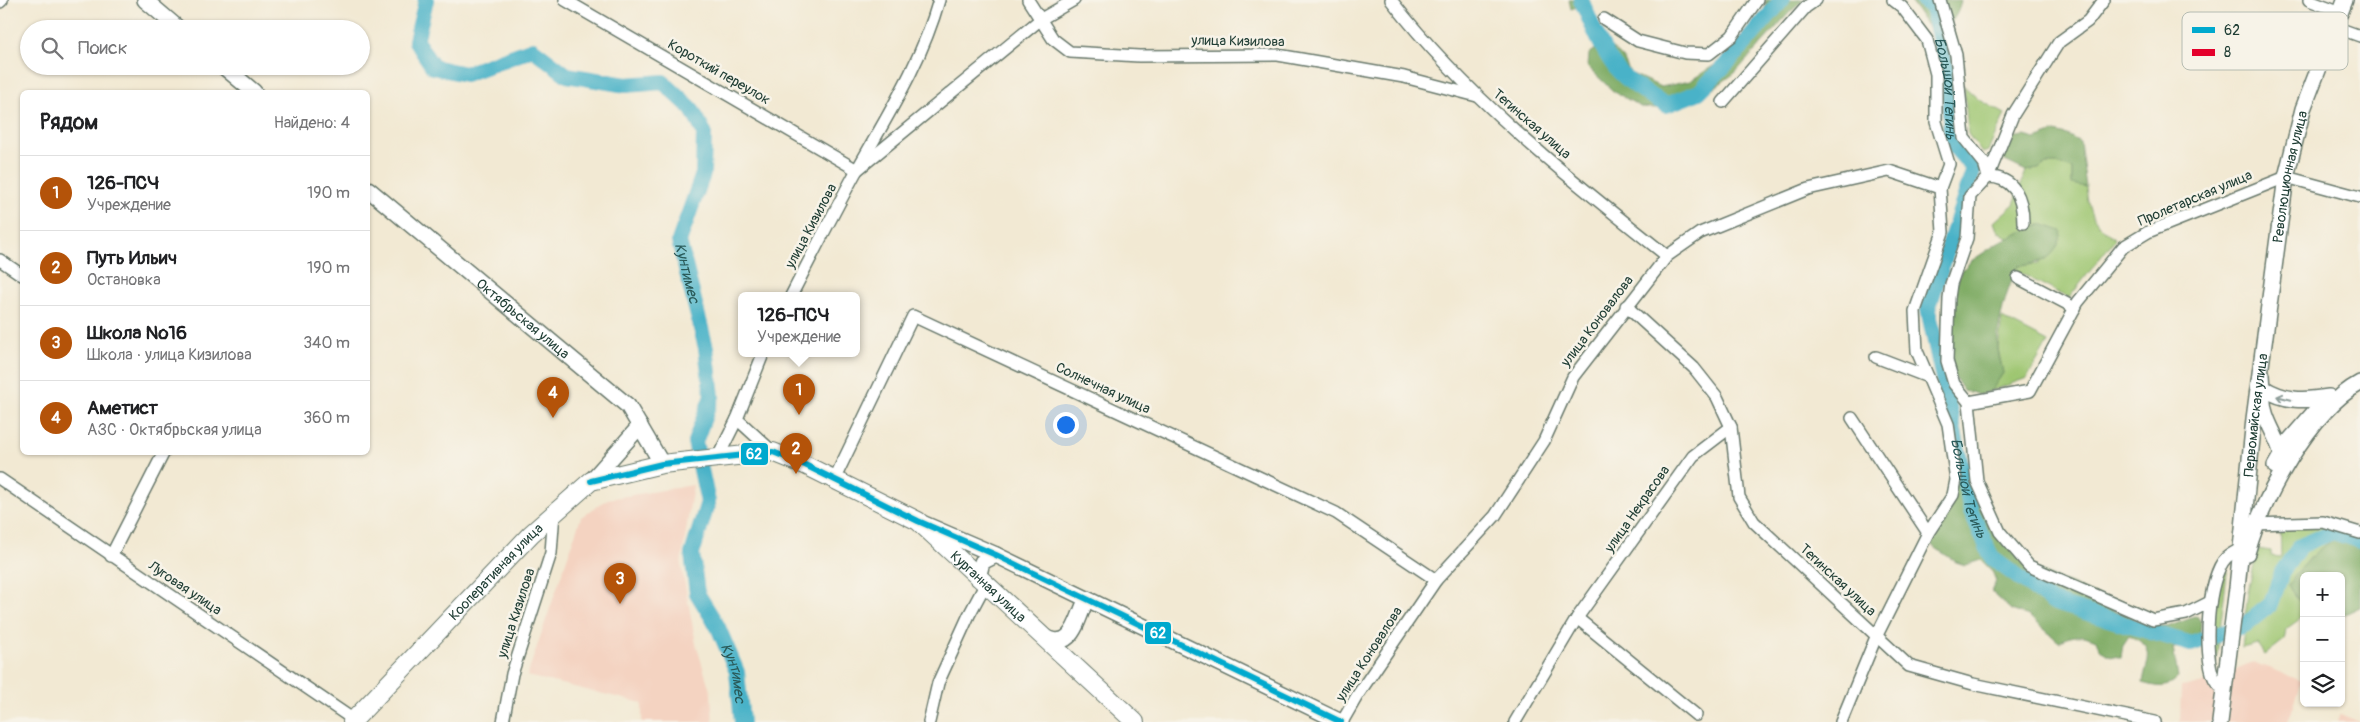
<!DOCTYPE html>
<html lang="ru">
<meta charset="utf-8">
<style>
:root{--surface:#fff;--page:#f2f2f2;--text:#202124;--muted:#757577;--line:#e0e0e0;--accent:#b45309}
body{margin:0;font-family:Pangolin,sans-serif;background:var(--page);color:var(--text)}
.controls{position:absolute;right:15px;bottom:15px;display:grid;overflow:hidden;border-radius:8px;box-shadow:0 1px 4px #0004}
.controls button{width:45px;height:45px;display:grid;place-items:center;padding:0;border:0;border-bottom:1px solid var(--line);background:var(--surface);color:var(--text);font:25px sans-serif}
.you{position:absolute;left:1065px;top:424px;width:18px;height:18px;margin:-12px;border:4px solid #fff;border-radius:50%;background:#1a73e8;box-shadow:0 0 0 8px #1a73e833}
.badge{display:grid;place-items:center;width:32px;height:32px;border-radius:50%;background:var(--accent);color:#fff;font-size:16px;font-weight:700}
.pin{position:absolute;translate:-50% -41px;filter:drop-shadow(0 1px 2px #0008)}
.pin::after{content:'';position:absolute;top:26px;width:18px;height:15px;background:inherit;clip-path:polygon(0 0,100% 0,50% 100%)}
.popup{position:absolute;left:738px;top:292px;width:122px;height:65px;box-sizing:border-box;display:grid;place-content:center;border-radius:8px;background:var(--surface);filter:drop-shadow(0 1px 4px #0005);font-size:16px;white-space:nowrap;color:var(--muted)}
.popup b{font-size:19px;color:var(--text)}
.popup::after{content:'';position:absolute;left:50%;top:100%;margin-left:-10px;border:10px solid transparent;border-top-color:var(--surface)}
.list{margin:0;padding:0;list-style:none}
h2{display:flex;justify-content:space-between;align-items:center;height:65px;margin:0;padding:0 20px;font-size:21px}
h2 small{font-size:16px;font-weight:400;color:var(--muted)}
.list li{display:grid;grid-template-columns:32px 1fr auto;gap:15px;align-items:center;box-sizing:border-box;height:75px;padding:0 20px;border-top:1px solid var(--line)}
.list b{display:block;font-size:19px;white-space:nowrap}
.list p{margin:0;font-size:16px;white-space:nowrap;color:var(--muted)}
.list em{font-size:16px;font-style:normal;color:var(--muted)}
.icon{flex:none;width:28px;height:28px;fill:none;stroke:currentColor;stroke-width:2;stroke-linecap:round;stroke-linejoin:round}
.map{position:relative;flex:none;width:2360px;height:722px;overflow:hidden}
.search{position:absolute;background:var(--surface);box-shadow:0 1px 4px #0004;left:20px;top:20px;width:350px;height:55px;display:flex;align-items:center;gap:12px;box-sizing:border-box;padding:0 18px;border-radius:28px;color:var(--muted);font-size:19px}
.panel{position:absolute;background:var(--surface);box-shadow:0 1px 4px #0004;left:20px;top:90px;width:350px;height:365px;border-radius:8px}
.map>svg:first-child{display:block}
</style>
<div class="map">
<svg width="2360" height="722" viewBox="0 0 2360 722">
<rect width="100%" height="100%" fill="#f7f3e8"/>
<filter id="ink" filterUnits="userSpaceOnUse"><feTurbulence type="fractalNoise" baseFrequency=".02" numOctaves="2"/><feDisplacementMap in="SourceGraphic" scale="10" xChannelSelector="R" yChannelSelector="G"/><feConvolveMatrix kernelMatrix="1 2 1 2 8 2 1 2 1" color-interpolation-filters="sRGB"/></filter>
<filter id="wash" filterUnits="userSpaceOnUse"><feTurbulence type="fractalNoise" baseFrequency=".0096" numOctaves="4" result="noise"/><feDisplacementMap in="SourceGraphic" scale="20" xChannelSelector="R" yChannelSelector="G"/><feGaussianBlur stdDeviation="1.12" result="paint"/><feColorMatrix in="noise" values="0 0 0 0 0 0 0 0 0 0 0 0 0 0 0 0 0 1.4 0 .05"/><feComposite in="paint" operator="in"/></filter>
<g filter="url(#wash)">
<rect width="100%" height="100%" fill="#f2e9d3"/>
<!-- built -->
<g fill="#f4d3c1">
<path d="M693,485l-12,79 15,80 15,50 2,28h-71v-19l-115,-27 54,-159 27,-18z"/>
<path d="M2253,662l49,19 -14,41h-108l1,-35 19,-3z"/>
<path d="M2340,714l20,8h-23z"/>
</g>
<!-- green -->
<g fill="#9ec671" stroke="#5e8252">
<path d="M1964,86l14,13 27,15 -17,37 -6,2 -14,-19z"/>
<path d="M2047,164h10l15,5v14l14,4c3,28 7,35 29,52l-46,59 -53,-27 2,-5 21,-2 2,-40 -33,14 -11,-8 -3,-8 20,-18 12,-33 12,-2z"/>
<path d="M2002,318l46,24 -21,36 -36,13 12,-18 -5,-25z"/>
<path d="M2280,523l70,5 -40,30 -22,27 16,22v9l-18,13 -2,11 -19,15 -8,-11 -15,4 6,-57 10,-42 13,2v5l10,1z"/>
<path d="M2224,569l3,3 -11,91 -3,-6v-60z"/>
</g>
<!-- forest -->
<g fill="#7eab63" stroke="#4e744c">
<path d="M1569,0h21l-1,3 -18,6z"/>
<path d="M1766,0h38l-14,12 -55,61 -41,29 -24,7 -29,-2 -28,-16 -25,-24 1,-13 8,-6 12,-3 14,13 7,15 31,14 29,-6 34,-22h11l20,-17 8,-15z"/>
<path d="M1910,0h51c-2,16 -14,30 -28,35z"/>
<path d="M2055,132l12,3 13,7 6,45 -14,-3v-15l-15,-5h-10l-9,5 -12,2 -23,-11 -1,-7 7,-15 16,-2 10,3z"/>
<path d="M2041,224l21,7c-5,27 -18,32 -44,35 -10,20 -23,62 -20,84 1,8 4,16 5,23l-12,18 -11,4 -17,-5 -12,-18v-70l10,-31 10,-10 32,-21z"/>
<path d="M1956,480l21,1 23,51 29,34 82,35 1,9 9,4 5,-1 11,7 30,7 30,-11 4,6 -2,24 -26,2 5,29c-10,13 -20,10 -35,6 4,-24 15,-36 -14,-47l-6,9 -2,12c-12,0 -21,-4 -25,-17 -14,-6 -23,-6 -37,2l-30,-26 -18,-6 -20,-19 5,-10 -4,-10 -11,-11 -16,5 -9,-3 -26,-18 -2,-11z"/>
<path d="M2350,528l10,5v74l-19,9v-40h-37v31l-16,-22c17,-24 37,-42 62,-57z"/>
</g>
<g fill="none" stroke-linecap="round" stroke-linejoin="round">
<!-- river -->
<g stroke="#4ab2c8" stroke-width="16">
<path id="s1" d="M426,0l-10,41 17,26 32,7 68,-25 34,26 59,10 37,-3 28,26 13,24 -1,42 -24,67 27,107 6,48 -17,46 13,60 -16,52 5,39 21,34 19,45 5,50"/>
<path d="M1581,0c10,22 19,47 34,67 13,16 33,27 51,38l33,-13 37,-38 46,-54"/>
<path id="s2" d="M1923,0l9,8 17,70 2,65 23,26 -46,140 43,202 21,47 60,44 139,42 54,-19 26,-21 11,-32 18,-26 33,-14 27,9"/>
</g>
</g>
</g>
<g filter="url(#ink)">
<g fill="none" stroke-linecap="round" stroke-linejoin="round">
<!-- street casing -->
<g stroke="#69796c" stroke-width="14">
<g id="street">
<path d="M565,0l292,170 184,-151 33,-19"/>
<path d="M1028,0l25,39 17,13 69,4 139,-1 126,22 73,19"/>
<path d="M1391,0c77,99 178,178 276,256"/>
<path d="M1940,0l16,55 8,83 20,25 4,14 25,-62 46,-73 29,-21 16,-21"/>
<path d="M2309,0l32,12"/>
<path d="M0,2l2,-2"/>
<path d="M1604,19l34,22 47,12 24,1 23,-18 25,-36"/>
<path d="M2335,27l25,9"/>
<path d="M1723,102l83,-95 10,-7"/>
<path d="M2023,223c0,-24 -8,-46 -35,-46l-18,19 -3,42 -16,46 -2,14 -2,63 7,23 15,18 61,-11 48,-89 45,-55 25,-15 138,-55 74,20"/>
<path d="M0,260l22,15"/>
<path d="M2018,278l57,30"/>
<path d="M791,296c22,-43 44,-86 67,-128 31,-55 64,-107 81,-168"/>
<path d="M1626,306l68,62 23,29 14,30 8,70 15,25 155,144 64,18 182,38"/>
<path d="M763,354l-26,65 36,33"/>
<path d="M1876,357l52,20"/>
<path d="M1969,402l8,79 23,51 29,34 124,54 33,-6 24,-12"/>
<path d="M1852,418l76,115"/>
<path d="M718,457l19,-38"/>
<path d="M0,479l354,241"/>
<path d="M834,480l79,-164 423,197 100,67"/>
<path d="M2255,524l68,-2 37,11"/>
<path d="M111,556l53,-104"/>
<path d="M1577,618l119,97"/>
<path d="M2224,690c-3,-3 -8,-7 -10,-12 -11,-23 -7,-101 12,-120 4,-4 11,-7 16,-10"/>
<path d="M503,722l9,-48 39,-121 3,-41"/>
<path d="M929,722l9,-39 31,-68 16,-30"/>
<path d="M1342,722l15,-26 79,-116 59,-64 49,-75 29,-64 94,-121 33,-23 108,-44 81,-18 51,17"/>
<path d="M1515,722l62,-104 116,-162 38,-29"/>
<path d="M1841,722l35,-85 52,-104 25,-38 3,-15 -8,-56 -31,-73 -2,-40 28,-79 -3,-44 9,-24 -13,-42v-48l-9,-34 -25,-33 -9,-7"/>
</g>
</g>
<!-- secondary casing -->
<g stroke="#69796c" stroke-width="18">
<g id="secondary">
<path d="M145,0l34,29"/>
<path d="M223,66l31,26"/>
<path id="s3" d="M368,189l260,217 34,58"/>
<path d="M2262,375l1,13c23,14 41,13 66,9"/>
<path d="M2263,395c-2,25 17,42 20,65"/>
<path d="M2275,466l15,-26 29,-33"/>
<path d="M591,481l49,-55"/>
<path d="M924,524l72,31 345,167"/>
<path d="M2247,553c15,-54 63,-143 113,-170"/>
<path d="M978,578l4,-16 14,-7"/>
<path d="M1042,636c30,17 34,-14 44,-36"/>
<path id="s4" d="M2220,722l17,-134 17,-169 32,-242 17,-68 42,-109"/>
</g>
</g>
<!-- primary casing -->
<g stroke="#69796c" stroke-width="20">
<g id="primary">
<path id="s5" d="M352,722l179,-188 60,-53 71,-17 111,-12 32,13 113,56 217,201"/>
</g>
</g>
<!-- street -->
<use href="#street" stroke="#fff" stroke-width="11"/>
<!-- secondary -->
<use href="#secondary" stroke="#fff" stroke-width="15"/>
<!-- primary -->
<use href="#primary" stroke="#fff" stroke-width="18"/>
<!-- bus-1 casing -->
<g stroke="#f7f3e8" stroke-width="10">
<path id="bus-1" d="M591,481l71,-17 111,-12 32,13 113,56 78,34 345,167"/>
</g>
<!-- bus-1 -->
<use href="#bus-1" stroke="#00a9ce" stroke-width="6"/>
</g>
<!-- one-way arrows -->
<defs><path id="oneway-shaft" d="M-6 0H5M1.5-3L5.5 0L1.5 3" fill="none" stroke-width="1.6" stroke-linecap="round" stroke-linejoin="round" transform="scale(1.25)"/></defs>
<use stroke="#8f9e9a" href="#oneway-shaft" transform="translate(2284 398) rotate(-166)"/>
</g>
<g text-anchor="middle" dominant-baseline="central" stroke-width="5" stroke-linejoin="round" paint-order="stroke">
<!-- street labels -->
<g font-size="14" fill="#1f3d34" stroke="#f7f3e8">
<text transform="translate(1238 41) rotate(1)">улица Кизилова</text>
<text transform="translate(719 72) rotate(30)">Короткий переулок</text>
<text transform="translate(1532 124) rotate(41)">Тегинская улица</text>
<text stroke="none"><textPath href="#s4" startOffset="550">Революционная улица</textPath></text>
<text transform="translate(2195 198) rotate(-23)">Пролетарская улица</text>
<text transform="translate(811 226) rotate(-62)">улица Кизилова</text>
<text stroke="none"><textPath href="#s3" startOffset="202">Октябрьская улица</textPath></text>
<text transform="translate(1597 321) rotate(-53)">улица Коновалова</text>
<text transform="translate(1103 388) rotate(25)">Солнечная улица</text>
<text stroke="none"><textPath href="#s4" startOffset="309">Первомайская улица</textPath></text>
<text transform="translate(1637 509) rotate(-55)">улица Некрасова</text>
<text stroke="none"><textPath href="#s5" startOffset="208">Кооперативная улица</textPath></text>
<text transform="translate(1838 580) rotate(43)">Тегинская улица</text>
<text stroke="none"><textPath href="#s5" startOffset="781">Курганная улица</textPath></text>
<text transform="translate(185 588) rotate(34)">Луговая улица</text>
<text transform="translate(516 613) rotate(-72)">улица Кизилова</text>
<text transform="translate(1369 654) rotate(-57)">улица Коновалова</text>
</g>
<!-- water labels -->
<g font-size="15" font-style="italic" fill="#2a5a59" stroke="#f7f3e8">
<text stroke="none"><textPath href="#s2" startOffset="94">Большой Тегинь</textPath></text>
<text stroke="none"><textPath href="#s1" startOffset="530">Кунтимес</textPath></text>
<text stroke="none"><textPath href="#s2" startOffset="515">Большой Тегинь</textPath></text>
<text stroke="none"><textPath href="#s1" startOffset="949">Кунтимес</textPath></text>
</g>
</g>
<!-- legend -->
<rect x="2182" y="12" width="166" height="58" rx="8" fill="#f7f3e8" stroke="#b6bcb2" stroke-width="1"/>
<rect x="2192" y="27" width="23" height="6" fill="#00a9ce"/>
<rect x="2192" y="49" width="23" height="7" fill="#e4002b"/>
<g font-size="14" fill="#1f3d34">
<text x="2224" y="35">62</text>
<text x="2224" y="57">8</text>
</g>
<g stroke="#f7f3e8" stroke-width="2">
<rect x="740" y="442" width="29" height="24" rx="5" fill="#00a9ce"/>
<rect x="1144" y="621" width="28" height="24" rx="5" fill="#00a9ce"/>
</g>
<g font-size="14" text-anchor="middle" font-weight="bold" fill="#fff">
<text x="754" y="459">62</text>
<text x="1158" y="638">62</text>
</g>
</svg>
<div class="controls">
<button>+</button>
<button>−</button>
<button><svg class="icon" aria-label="layers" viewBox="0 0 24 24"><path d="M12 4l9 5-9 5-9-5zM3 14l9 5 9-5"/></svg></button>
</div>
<div class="you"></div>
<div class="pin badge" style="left:799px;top:415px">1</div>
<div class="popup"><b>126-ПСЧ</b>Учреждение</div>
<div class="pin badge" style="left:796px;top:474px">2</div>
<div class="pin badge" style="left:620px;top:604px">3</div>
<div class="pin badge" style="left:553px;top:418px">4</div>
<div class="search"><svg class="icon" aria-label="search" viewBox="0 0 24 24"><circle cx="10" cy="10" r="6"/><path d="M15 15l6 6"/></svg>Поиск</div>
<section class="panel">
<h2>Рядом<small>Найдено: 4</small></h2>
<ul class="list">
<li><span class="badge">1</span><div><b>126-ПСЧ</b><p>Учреждение</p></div><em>190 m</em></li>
<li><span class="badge">2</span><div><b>Путь Ильич</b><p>Остановка</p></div><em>190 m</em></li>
<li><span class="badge">3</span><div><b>Школа №16</b><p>Школа · улица Кизилова</p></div><em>340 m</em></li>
<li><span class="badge">4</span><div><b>Аметист</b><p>АЗС · Октябрьская улица</p></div><em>360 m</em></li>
</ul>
</section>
</div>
